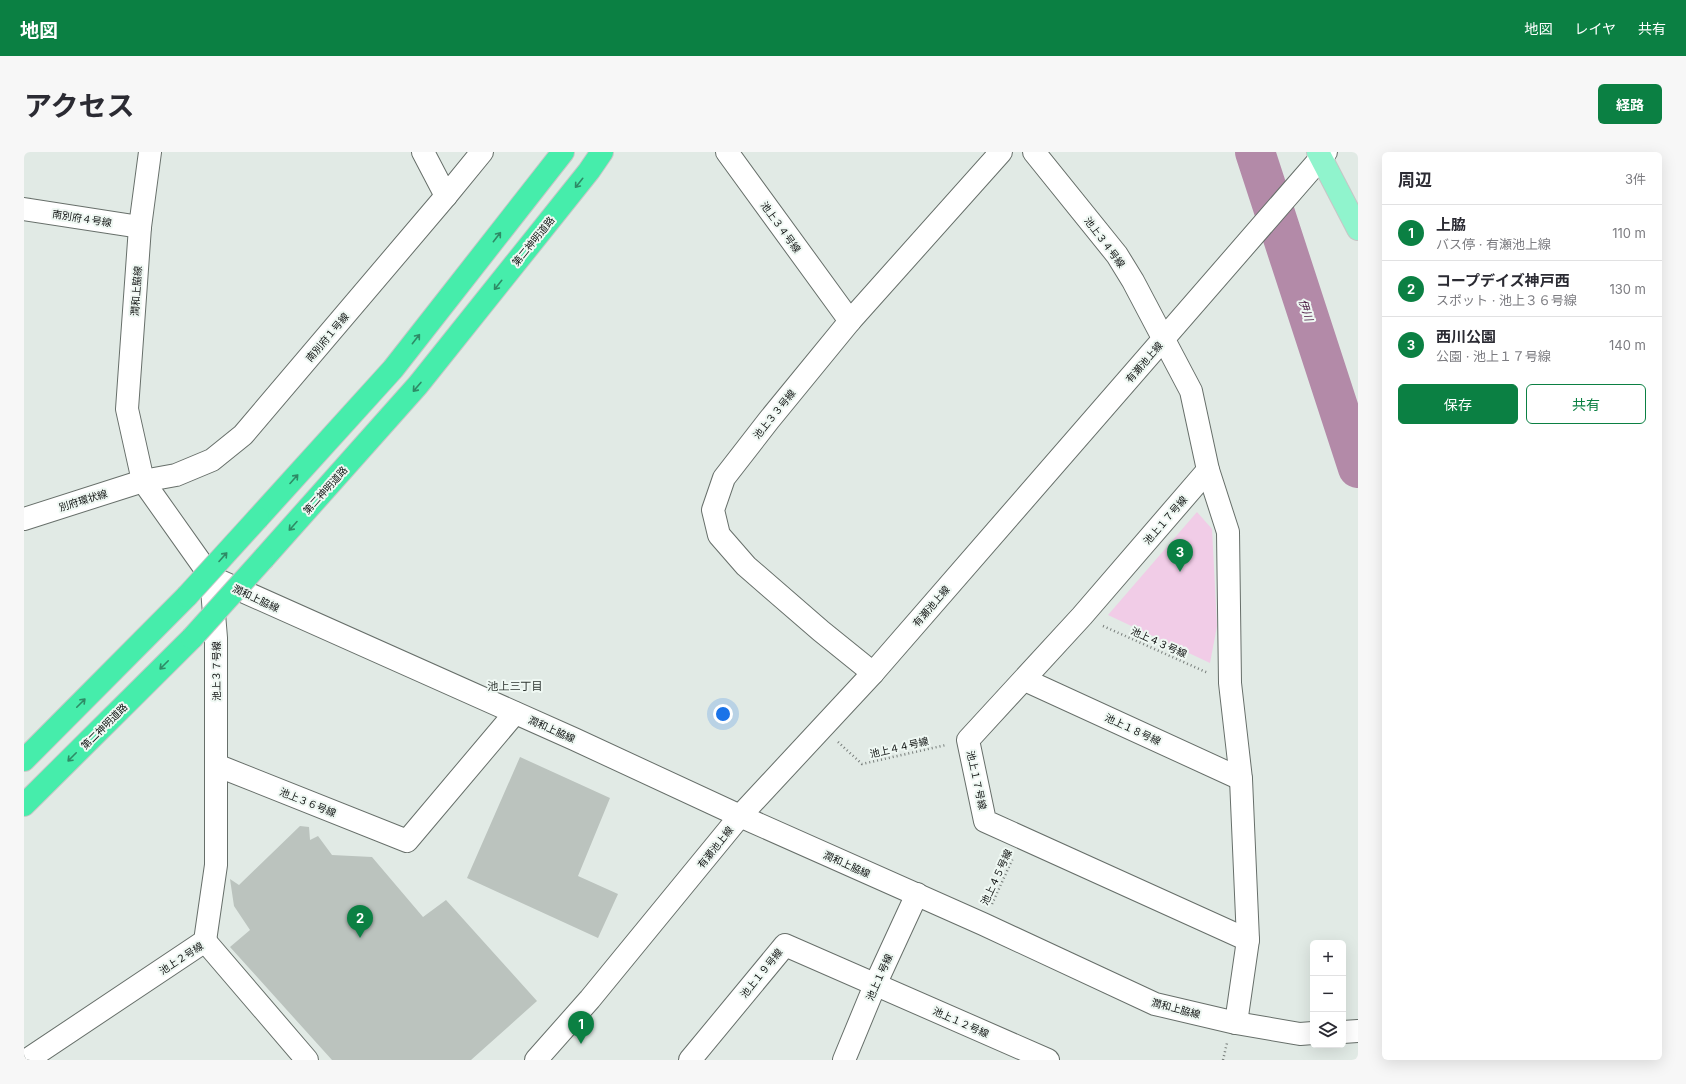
<!DOCTYPE html>
<html lang="ja">
<meta charset="utf-8">
<style>
:root{--surface:#fff;--page:#f7f7f7;--text:#2b2b33;--muted:#7c7c81;--line:#e1e1e2;--accent:#0b8043}
body{margin:0;font-family:Inter,"Noto Sans JP",sans-serif;background:var(--page);color:var(--text)}
.controls{position:absolute;right:12px;bottom:12px;display:grid;overflow:hidden;border-radius:6px;box-shadow:0 4px 16px #0002}
.controls button{width:36px;height:36px;display:grid;place-items:center;padding:0;border:0;border-bottom:1px solid var(--line);background:var(--surface);color:var(--text);font:20px sans-serif}
.you{position:absolute;left:699px;top:562px;width:14px;height:14px;margin:-10px;border:3px solid #fff;border-radius:50%;background:#1a73e8;box-shadow:0 0 0 6px #1a73e833}
.badge{display:grid;place-items:center;width:26px;height:26px;border-radius:50%;background:var(--accent);color:#fff;font-size:13px;font-weight:700}
.pin{position:absolute;translate:-50% -33px;filter:drop-shadow(0 1px 2px #0008)}
.pin::after{content:'';position:absolute;top:21px;width:14px;height:12px;background:inherit;clip-path:polygon(0 0,100% 0,50% 100%)}
.list{margin:0;padding:0;list-style:none}
h2{display:flex;justify-content:space-between;align-items:center;height:52px;margin:0;padding:0 16px;font-size:17px}
h2 small{font-size:13px;font-weight:400;color:var(--muted)}
.list li{display:grid;grid-template-columns:26px 1fr auto;gap:12px;align-items:center;box-sizing:border-box;height:56px;padding:0 16px;border-top:1px solid var(--line)}
.list b{display:block;font-size:15px;white-space:nowrap}
.list p{margin:0;font-size:13px;white-space:nowrap;color:var(--muted)}
.list em{font-size:13px;font-style:normal;color:var(--muted)}
.actions{display:flex;gap:8px;padding:12px 16px}
.actions a{flex:1;padding:9px 0;border:1px solid var(--accent);border-radius:6px;text-align:center;font-size:14px;color:var(--accent)}
.actions .main{background:var(--accent);color:#fff}
.icon{flex:none;width:22px;height:22px;fill:none;stroke:currentColor;stroke-width:2;stroke-linecap:round;stroke-linejoin:round}
.map{position:relative;flex:none;width:1334px;height:908px;overflow:hidden;border-radius:6px}
header{display:flex;align-items:center;gap:24px;box-sizing:border-box;height:56px;padding:0 20px;background:var(--accent);color:#fff}
header strong{font-size:19px}
nav{display:flex;gap:22px;margin-inline-start:auto;font-size:14px}
.intro{display:flex;align-items:center;justify-content:space-between;box-sizing:border-box;height:96px;padding:0 24px}
h1{margin:0;font-size:28px}
.button{padding:10px 18px;border-radius:6px;background:var(--accent);color:#fff;font-size:14px;font-weight:700}
main{display:flex;gap:24px;padding:0 24px}
aside{flex:1;background:var(--surface);border-radius:6px;box-shadow:0 4px 16px #0002}
.map>svg:first-child{display:block}
</style>
<header>
<strong>地図</strong>
<nav><a>地図</a><a>レイヤ</a><a>共有</a></nav>
</header>
<div class="intro"><h1>アクセス</h1><a class="button">経路</a></div>
<main>
<div class="map">
<svg width="1334" height="908" viewBox="0 0 1334 908">
<rect width="100%" height="100%" fill="#e1eae5"/>
<!-- green -->
<path fill="#f1cce7" d="M1173,360l15,17 5,97 -7,37 -102,-48z"/>
<g fill="none" stroke-linecap="round" stroke-linejoin="round">
<!-- river -->
<path stroke="#b38aa8" stroke-width="40" d="M1231,0l103,316"/>
</g>
<!-- building -->
<g fill="#bbc3be">
<path d="M496,605l90,41 -32,78 40,18 -20,44 -131,-60z"/>
<path d="M276,674l9,1 1,13 8,-4 14,19 40,2 51,60 23,-17 91,101 -66,59h-139l-102,-113 20,-17 -16,-24 -4,-27 9,6z"/>
</g>
<g fill="none" stroke-linecap="round" stroke-linejoin="round">
<!-- minor casing -->
<g stroke="#676f6a" stroke-width="24">
<g id="minor">
<path d="M399,0l23,44"/>
<path d="M703,0l123,169"/>
<path d="M1010,0l83,103 16,26 58,110 17,79 20,62 2,151 11,96 7,161 -12,83"/>
<path d="M0,57l116,18"/>
<path d="M1184,318l-126,146 -114,124 17,81 263,119"/>
<path d="M119,329l33,-6 36,-15 31,-25 203,-239 36,-44"/>
<path d="M187,425l5,61v127"/>
<path d="M849,521l-52,-42 -75,-65 -27,-31 -6,-25 11,-32 45,-58 81,-99 151,-169"/>
<path d="M1001,528l216,99"/>
<path d="M3,908l178,-119 11,-76v-100l191,76 108,-128"/>
<path d="M666,908l95,-115 263,115"/>
</g>
</g>
<!-- tertiary casing -->
<g stroke="#676f6a" stroke-width="24">
<g id="tertiary">
<path d="M126,0l-10,75 -13,182 16,72 68,96 363,162 166,77 243,108 172,80 81,19 64,11 13,-1"/>
<path d="M0,367l119,-38"/>
<path d="M181,789l102,119"/>
<path d="M1319,880l15,-1"/>
<path d="M512,908l54,-61 150,-183 133,-143 453,-521"/>
<path d="M820,908l31,-75 42,-91"/>
</g>
</g>
<!-- primary casing -->
<g stroke="#c6c6c6" stroke-width="24">
<path id="primary" d="M1294,0l40,77"/>
</g>
<!-- motorway casing -->
<g stroke="#c6c6c6" stroke-width="24">
<g id="motorway">
<path d="M234,366l135,-149 170,-217"/>
<path d="M240,406l154,-173 171,-214 13,-19"/>
<path d="M0,608l163,-164"/>
<path d="M0,653l168,-167"/>
</g>
</g>
<!-- path -->
<g stroke="#777d7a" stroke-width="2.5" stroke-dasharray="1 3" stroke-linecap="butt">
<path d="M1079,474l105,47"/>
<path d="M814,590l24,22 84,-19"/>
<path d="M968,752l21,-46"/>
<path d="M1199,908l4,-17"/>
</g>
<!-- minor -->
<use href="#minor" stroke="#fff" stroke-width="22"/>
<!-- tertiary -->
<use href="#tertiary" stroke="#fff" stroke-width="22"/>
<!-- primary -->
<use href="#primary" stroke="#90f4cd" stroke-width="22"/>
<!-- motorway -->
<use href="#motorway" stroke="#46edab" stroke-width="22"/>
<!-- motorway-bridge casing -->
<g stroke="#c6c6c6" stroke-width="24" stroke-linecap="butt">
<g id="motorway-bridge">
<path d="M163,444l71,-78"/>
<path d="M168,486l72,-80"/>
</g>
</g>
<!-- motorway-bridge -->
<use href="#motorway-bridge" stroke="#46edab" stroke-width="22"/>
</g>
<!-- one-way arrows -->
<defs><path id="oneway-shaft" d="M-6 0H5M1.5-3L5.5 0L1.5 3" fill="none" stroke-width="1.6" stroke-linecap="round" stroke-linejoin="round"/></defs>
<g stroke="#2e8b66">
<use href="#oneway-shaft" transform="translate(555 31) rotate(129)"/>
<use href="#oneway-shaft" transform="translate(473 85) rotate(-52)"/>
<use href="#oneway-shaft" transform="translate(474 133) rotate(129)"/>
<use href="#oneway-shaft" transform="translate(392 187) rotate(-52)"/>
<use href="#oneway-shaft" transform="translate(393 235) rotate(131)"/>
<use href="#oneway-shaft" transform="translate(270 327) rotate(-48)"/>
<use href="#oneway-shaft" transform="translate(269 374) rotate(132)"/>
<use href="#oneway-shaft" transform="translate(199 405) rotate(-48)"/>
<use href="#oneway-shaft" transform="translate(140 513) rotate(135)"/>
<use href="#oneway-shaft" transform="translate(57 551) rotate(-45)"/>
<use href="#oneway-shaft" transform="translate(48 605) rotate(135)"/>
</g>
<g text-anchor="middle" dominant-baseline="central" stroke-width="4" stroke-linejoin="round" paint-order="stroke">
<!-- street labels -->
<g font-size="10" fill="#101312" stroke="#eff8f3">
<text transform="translate(58 66) rotate(9)">南別府４号線</text>
<text transform="translate(757 75) rotate(54)">池上３４号線</text>
<text transform="translate(509 89) rotate(-51)">第二神明道路</text>
<text transform="translate(1081 90) rotate(53)">池上３４号線</text>
<text transform="translate(112 139) rotate(-86)">潤和上脇線</text>
<text transform="translate(303 185) rotate(-50)">南別府１号線</text>
<text transform="translate(1120 210) rotate(-49)">有瀬池上線</text>
<text transform="translate(750 262) rotate(-51)">池上３３号線</text>
<text transform="translate(301 338) rotate(-48)">第二神明道路</text>
<text transform="translate(59 348) rotate(-17)">別府環状線</text>
<text transform="translate(1141 368) rotate(-49)">池上１７号線</text>
<text transform="translate(232 446) rotate(25)">潤和上脇線</text>
<text transform="translate(907 454) rotate(-49)">有瀬池上線</text>
<text transform="translate(1135 490) rotate(24)">池上４３号線</text>
<text transform="translate(192 519) rotate(-90)">池上３７号線</text>
<text transform="translate(80 574) rotate(-45)">第二神明道路</text>
<text transform="translate(528 577) rotate(24)">潤和上脇線</text>
<text transform="translate(1109 577) rotate(25)">池上１８号線</text>
<text transform="translate(875 595) rotate(-13)">池上４４号線</text>
<text transform="translate(953 628) rotate(78)">池上１７号線</text>
<text transform="translate(284 650) rotate(22)">池上３６号線</text>
<text transform="translate(691 695) rotate(-51)">有瀬池上線</text>
<text transform="translate(823 712) rotate(24)">潤和上脇線</text>
<text transform="translate(972 725) rotate(-65)">池上４５号線</text>
<text transform="translate(157 806) rotate(-33)">池上２号線</text>
<text transform="translate(737 821) rotate(-51)">池上１９号線</text>
<text transform="translate(855 825) rotate(-66)">池上１号線</text>
<text transform="translate(1152 856) rotate(15)">潤和上脇線</text>
<text transform="translate(937 870) rotate(24)">池上１２号線</text>
</g>
<!-- water labels -->
<g font-size="11" font-style="italic" fill="#47153e" stroke="#eff8f3">
<text transform="translate(1282 158) rotate(72)">伊川</text>
</g>
<!-- neighbourhood labels -->
<g font-size="11" fill="#2c332f" stroke="#eff8f3">
<text x="491" y="534">池上三丁目</text>
</g>
</g>
</svg>
<div class="controls">
<button>+</button>
<button>−</button>
<button><svg class="icon" aria-label="layers" viewBox="0 0 24 24"><path d="M12 4l9 5-9 5-9-5zM3 14l9 5 9-5"/></svg></button>
</div>
<div class="you"></div>
<div class="pin badge" style="left:557px;top:892px">1</div>
<div class="pin badge" style="left:336px;top:786px">2</div>
<div class="pin badge" style="left:1156px;top:420px">3</div>
</div>
<aside>
<h2>周辺<small>3件</small></h2>
<ul class="list">
<li><span class="badge">1</span><div><b>上脇</b><p>バス停 · 有瀬池上線</p></div><em>110 m</em></li>
<li><span class="badge">2</span><div><b>コープデイズ神戸西</b><p>スポット · 池上３６号線</p></div><em>130 m</em></li>
<li><span class="badge">3</span><div><b>西川公園</b><p>公園 · 池上１７号線</p></div><em>140 m</em></li>
</ul>
<div class="actions"><a class="main">保存</a><a>共有</a></div>
</aside>
</main>
